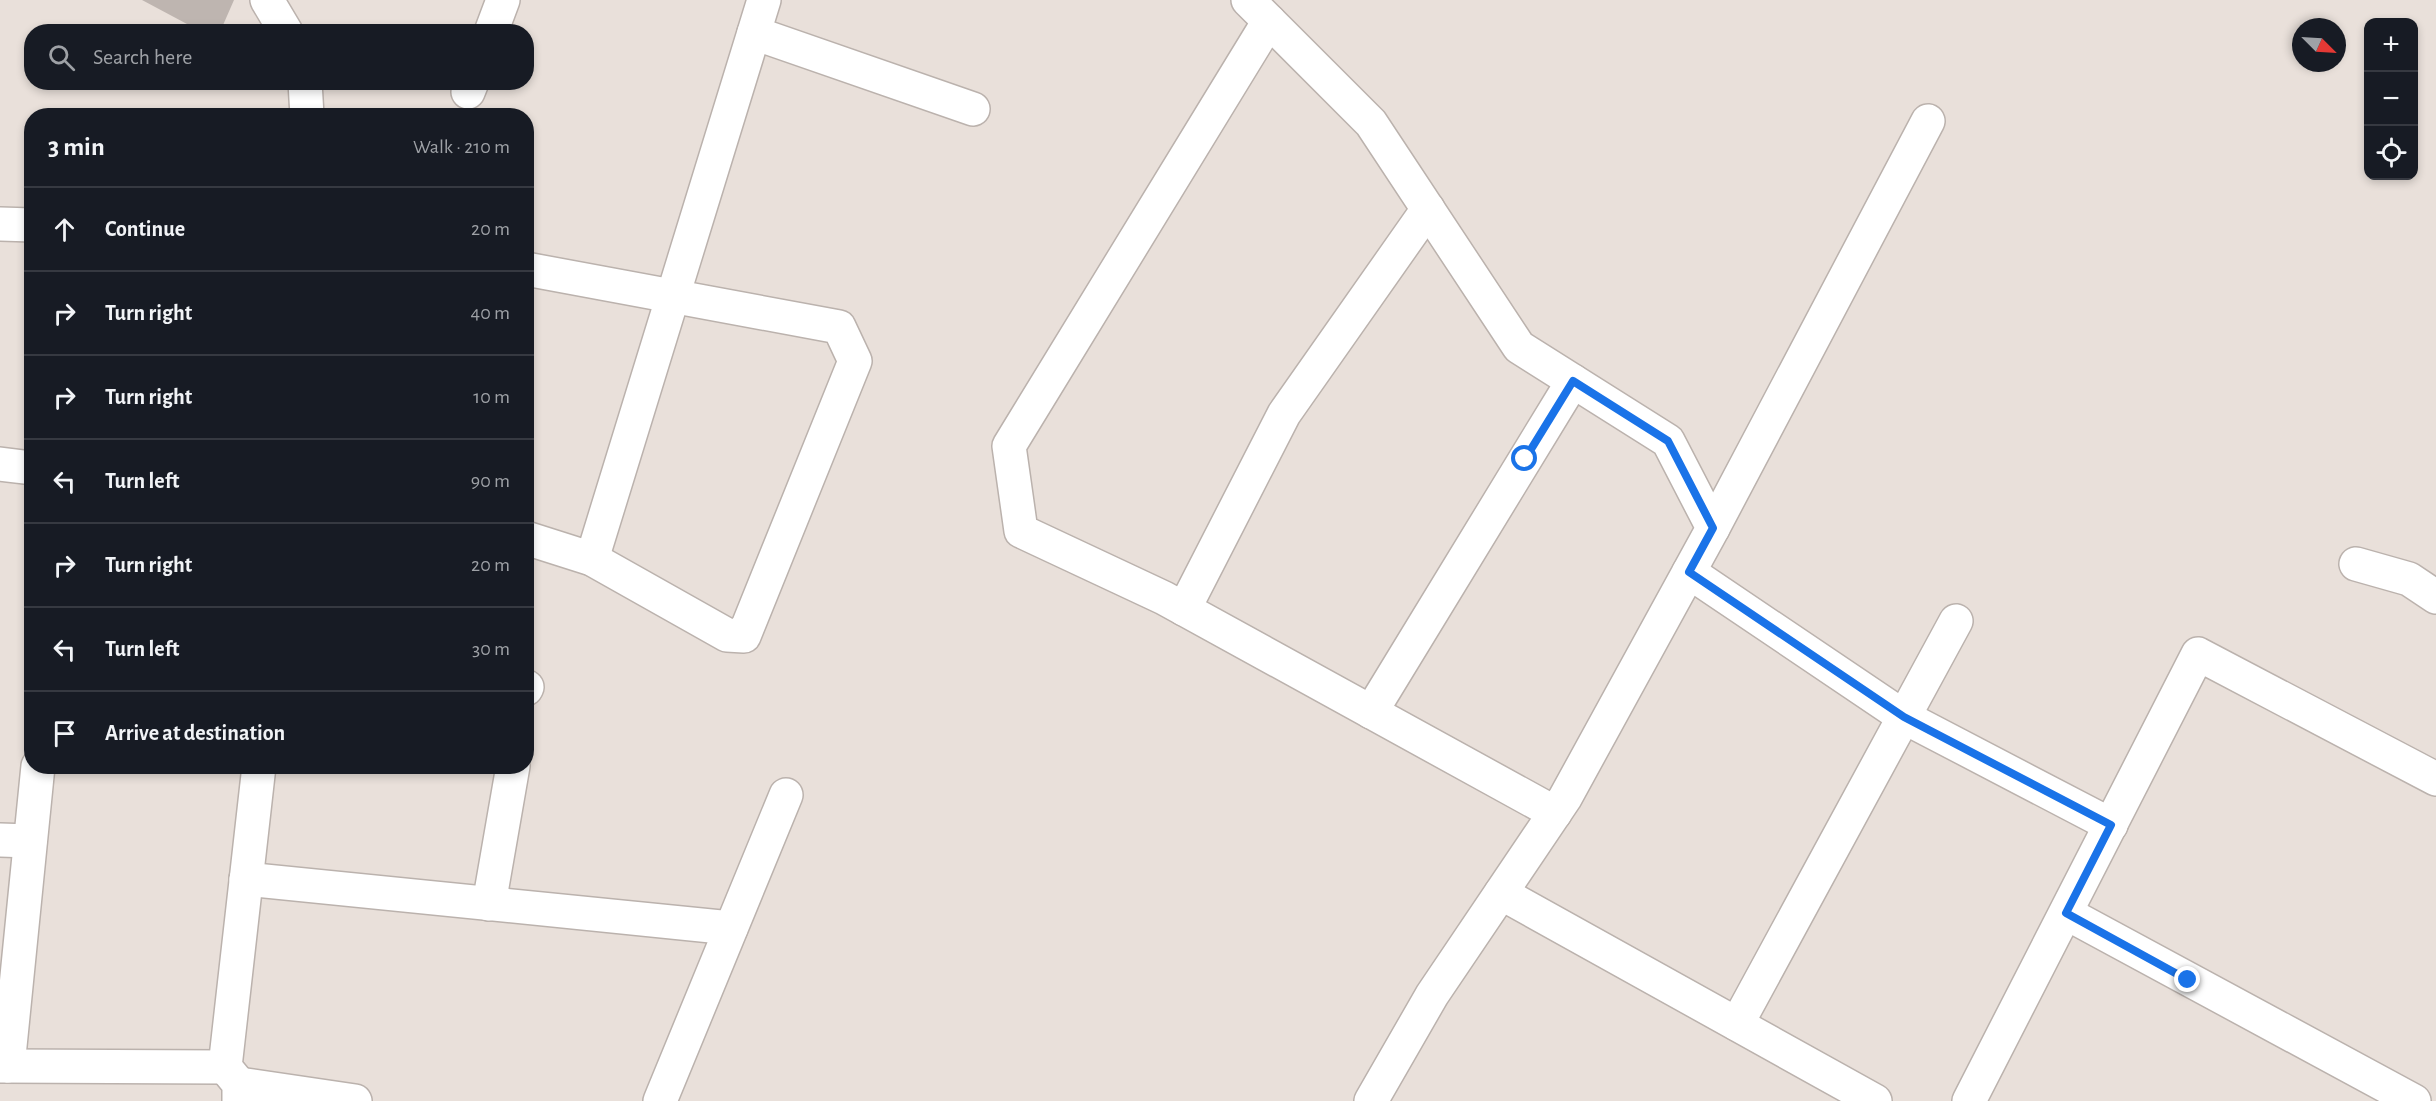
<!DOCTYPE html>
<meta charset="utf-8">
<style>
:root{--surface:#171b24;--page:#242831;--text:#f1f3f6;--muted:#9ea1a6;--line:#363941}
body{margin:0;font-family:"Alegreya Sans",sans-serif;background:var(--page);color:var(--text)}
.controls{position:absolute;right:18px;top:18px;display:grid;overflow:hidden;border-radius:12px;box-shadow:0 3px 9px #0003}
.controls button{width:54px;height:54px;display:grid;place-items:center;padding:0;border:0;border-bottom:2px solid var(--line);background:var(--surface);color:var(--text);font:30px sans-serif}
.compass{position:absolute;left:2292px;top:18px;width:54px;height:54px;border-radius:50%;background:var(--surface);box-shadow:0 3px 9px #0003;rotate:114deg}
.stop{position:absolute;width:18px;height:18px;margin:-14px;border:4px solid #1a73e8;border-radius:50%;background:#fff}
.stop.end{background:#1a73e8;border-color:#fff;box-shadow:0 2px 6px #0008}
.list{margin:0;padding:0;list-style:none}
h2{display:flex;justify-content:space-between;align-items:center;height:78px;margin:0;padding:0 24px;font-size:26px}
h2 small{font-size:20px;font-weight:400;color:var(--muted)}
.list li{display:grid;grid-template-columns:39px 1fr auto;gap:18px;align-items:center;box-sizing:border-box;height:84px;padding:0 24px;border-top:2px solid var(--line)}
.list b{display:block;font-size:22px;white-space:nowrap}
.list em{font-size:20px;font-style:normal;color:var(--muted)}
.icon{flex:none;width:33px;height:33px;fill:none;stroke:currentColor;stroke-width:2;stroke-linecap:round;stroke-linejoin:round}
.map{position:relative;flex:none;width:2436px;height:1101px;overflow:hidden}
.search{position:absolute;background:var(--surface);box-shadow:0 3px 9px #0003;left:24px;top:24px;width:510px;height:66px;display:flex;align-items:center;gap:15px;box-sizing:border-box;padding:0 21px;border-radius:24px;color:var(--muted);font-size:22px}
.panel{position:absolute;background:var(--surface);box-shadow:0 3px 9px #0003;left:24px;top:108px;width:510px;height:666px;border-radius:24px}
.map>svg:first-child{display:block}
</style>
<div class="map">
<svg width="2436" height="1101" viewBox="0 0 2436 1101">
<rect width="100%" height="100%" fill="#e9e0da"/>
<!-- building -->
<path fill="#beb5b0" d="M142,0h92l-14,32h-18z"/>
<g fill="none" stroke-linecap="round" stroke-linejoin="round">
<!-- street casing -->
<g stroke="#bbb2ad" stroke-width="36">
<g id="street">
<path d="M267,0l19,32"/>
<path d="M1248,0l123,123 148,224 149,94 45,87 -148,270 -133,197 -61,106"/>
<path d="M1269,21l-260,425 12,85 143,67 391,215"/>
<path d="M491,32l12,-32"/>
<path d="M754,33l219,76"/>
<path d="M305,82l2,34"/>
<path d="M468,92l4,-10"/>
<path d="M0,224l32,1"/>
<path d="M526,269l313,58 16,34 -111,275 -17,-1 -135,-76 -66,-21"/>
<path d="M0,464l32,4"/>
<path d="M1713,528l215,-407"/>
<path d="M592,559l172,-559"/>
<path d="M2356,564l53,15 27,18"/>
<path d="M1689,572l215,145 207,108"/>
<path d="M1184,609l100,-195 144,-205"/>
<path d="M526,689l1,-2"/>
<path d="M1371,712l202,-331"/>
<path d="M0,840l30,1"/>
<path d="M246,879l485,49"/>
<path d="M1501,893l374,208"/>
<path d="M489,904l24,-138"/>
<path d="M2066,913l348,188"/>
<path d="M1737,1024l219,-403"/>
<path d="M0,1066l225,1"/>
<path d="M8,1066l30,-300"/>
<path d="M239,1084l116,17"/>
<path d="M239,1101v-17l-14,-17 34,-301"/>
<path d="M660,1101l126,-306"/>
<path d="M1969,1101l229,-447 238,125"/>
</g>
</g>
<!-- street -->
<use href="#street" stroke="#fff" stroke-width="33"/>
</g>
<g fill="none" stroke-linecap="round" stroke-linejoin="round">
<!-- route -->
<path stroke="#1a73e8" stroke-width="8" d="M1525,459l48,-78 95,60 45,87 -24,44 215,145 207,108 -45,88 122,67"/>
</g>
</svg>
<div class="controls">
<button>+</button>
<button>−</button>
<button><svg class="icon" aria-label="locate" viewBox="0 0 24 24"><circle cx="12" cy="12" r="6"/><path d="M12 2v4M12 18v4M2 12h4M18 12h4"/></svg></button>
</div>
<svg class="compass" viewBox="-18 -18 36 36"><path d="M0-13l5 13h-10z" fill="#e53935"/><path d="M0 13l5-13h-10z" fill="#9ea1a6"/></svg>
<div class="stop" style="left:1525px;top:459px"></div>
<div class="stop end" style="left:2188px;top:980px"></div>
<div class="search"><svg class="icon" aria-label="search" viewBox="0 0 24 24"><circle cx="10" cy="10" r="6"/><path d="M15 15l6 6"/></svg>Search here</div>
<section class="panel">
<h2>3 min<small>Walk · 210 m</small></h2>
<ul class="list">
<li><svg class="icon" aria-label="ahead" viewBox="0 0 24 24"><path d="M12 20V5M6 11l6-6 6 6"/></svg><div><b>Continue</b></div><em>20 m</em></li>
<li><svg class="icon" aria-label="right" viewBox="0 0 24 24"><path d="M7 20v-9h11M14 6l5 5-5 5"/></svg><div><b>Turn right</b></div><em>40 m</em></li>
<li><svg class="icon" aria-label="right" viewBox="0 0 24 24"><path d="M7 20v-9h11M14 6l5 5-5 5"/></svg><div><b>Turn right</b></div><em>10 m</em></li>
<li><svg class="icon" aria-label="left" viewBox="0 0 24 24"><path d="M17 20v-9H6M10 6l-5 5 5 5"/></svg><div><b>Turn left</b></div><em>90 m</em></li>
<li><svg class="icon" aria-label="right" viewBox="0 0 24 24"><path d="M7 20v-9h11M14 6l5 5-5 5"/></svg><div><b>Turn right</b></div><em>20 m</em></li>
<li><svg class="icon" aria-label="left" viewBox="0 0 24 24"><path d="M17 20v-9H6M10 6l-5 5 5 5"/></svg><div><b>Turn left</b></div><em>30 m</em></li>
<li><svg class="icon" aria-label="arrive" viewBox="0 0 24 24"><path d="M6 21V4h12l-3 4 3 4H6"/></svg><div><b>Arrive at destination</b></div></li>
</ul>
</section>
</div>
